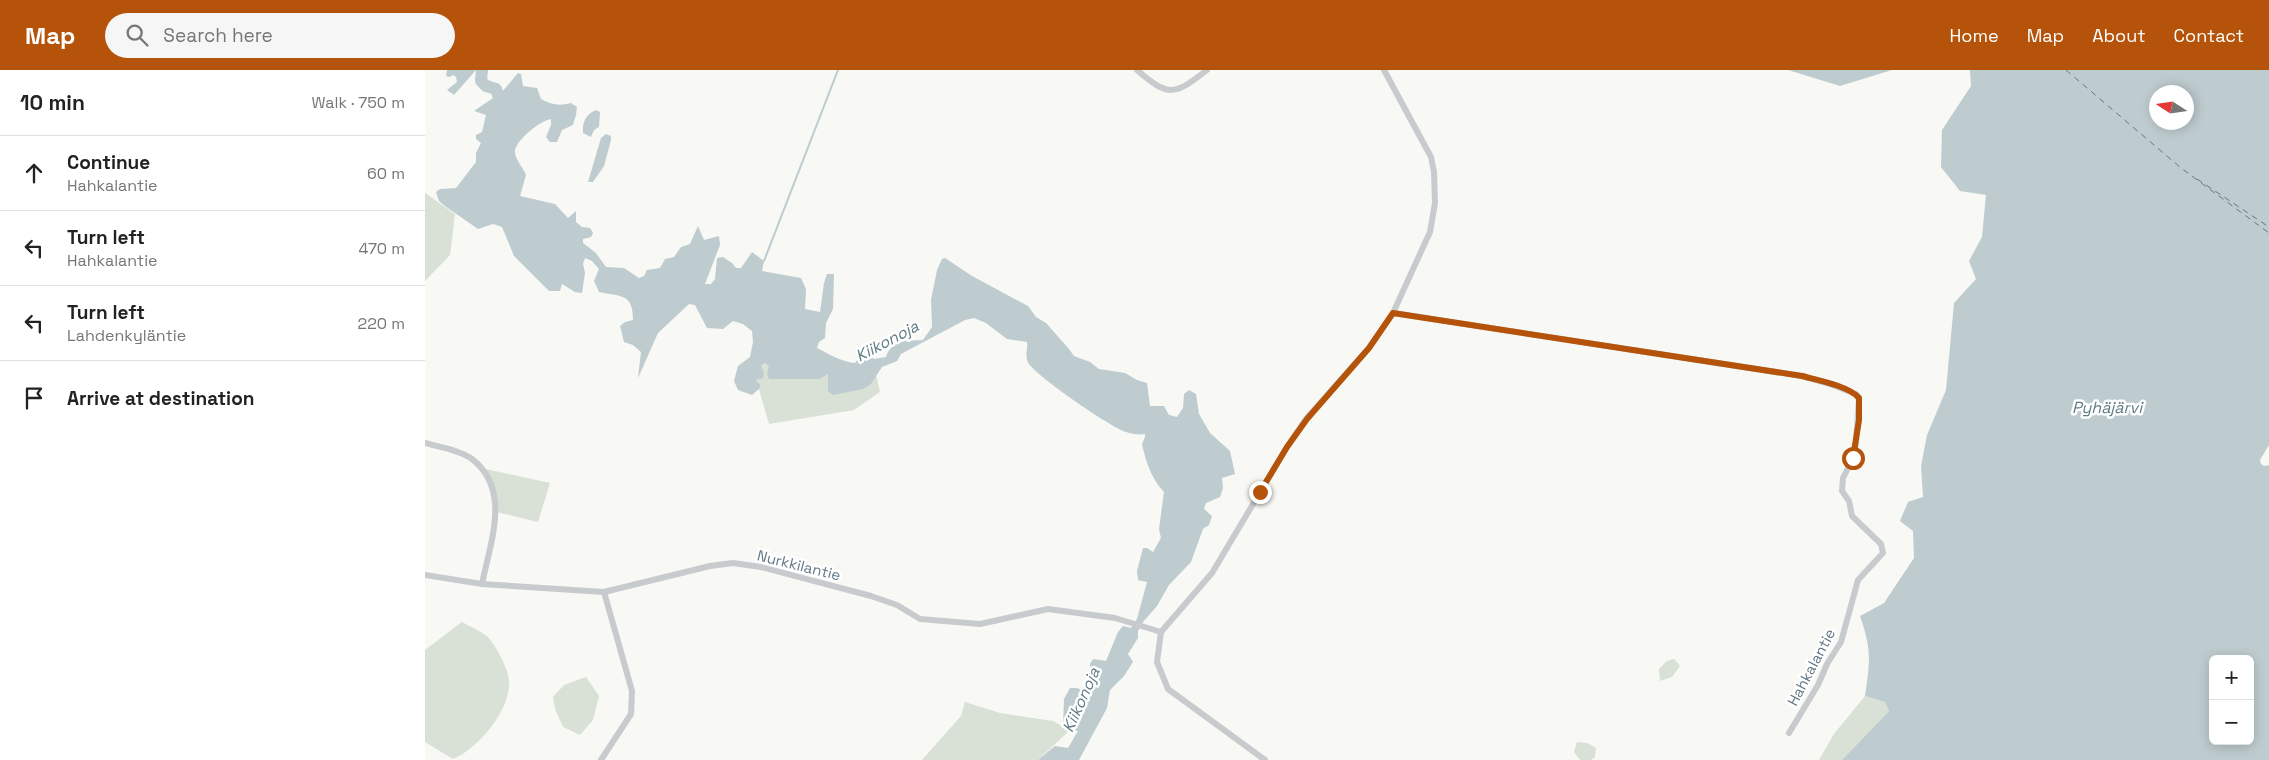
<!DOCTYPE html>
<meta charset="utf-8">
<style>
:root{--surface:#fff;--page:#f6f6f6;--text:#222;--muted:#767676;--line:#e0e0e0;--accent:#b45309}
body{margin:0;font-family:"Space Grotesk",sans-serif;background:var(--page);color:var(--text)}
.controls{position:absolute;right:15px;bottom:15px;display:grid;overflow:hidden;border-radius:8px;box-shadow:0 2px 12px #0003}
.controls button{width:45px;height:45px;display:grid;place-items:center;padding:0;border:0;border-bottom:1px solid var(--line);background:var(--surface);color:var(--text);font:25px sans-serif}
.compass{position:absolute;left:1724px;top:15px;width:45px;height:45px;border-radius:50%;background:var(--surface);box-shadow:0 2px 12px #0003;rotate:282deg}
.stop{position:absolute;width:15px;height:15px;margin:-11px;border:4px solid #b45309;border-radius:50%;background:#fff}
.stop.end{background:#b45309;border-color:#fff;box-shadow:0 1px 5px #0008}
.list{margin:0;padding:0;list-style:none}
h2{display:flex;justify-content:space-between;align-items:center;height:65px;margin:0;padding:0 20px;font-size:21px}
h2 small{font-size:16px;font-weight:400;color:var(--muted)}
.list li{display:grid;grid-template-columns:32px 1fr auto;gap:15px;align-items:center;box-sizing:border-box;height:75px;padding:0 20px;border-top:1px solid var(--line)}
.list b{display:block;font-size:19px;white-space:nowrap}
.list p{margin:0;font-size:16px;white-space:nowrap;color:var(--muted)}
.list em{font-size:16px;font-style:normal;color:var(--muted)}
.icon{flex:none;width:28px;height:28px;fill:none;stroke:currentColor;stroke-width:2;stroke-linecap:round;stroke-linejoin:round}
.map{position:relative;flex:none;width:1844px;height:690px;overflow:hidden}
header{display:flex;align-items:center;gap:30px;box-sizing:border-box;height:70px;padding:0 25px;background:var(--accent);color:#fff}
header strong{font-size:24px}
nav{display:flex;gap:28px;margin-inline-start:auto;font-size:18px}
.search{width:350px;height:45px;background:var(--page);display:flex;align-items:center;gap:12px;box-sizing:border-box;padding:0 18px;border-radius:28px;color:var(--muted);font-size:19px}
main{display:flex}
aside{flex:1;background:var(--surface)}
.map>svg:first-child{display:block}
</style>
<header>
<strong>Map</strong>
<div class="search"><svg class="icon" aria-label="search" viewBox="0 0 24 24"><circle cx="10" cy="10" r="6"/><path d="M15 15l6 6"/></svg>Search here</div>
<nav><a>Home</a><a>Map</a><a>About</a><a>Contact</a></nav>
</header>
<main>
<aside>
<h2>10 min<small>Walk · 750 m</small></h2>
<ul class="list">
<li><svg class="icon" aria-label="ahead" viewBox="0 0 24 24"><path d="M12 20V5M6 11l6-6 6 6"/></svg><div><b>Continue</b><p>Hahkalantie</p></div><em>60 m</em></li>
<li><svg class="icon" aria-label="left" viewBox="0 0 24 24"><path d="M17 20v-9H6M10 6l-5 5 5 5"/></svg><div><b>Turn left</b><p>Hahkalantie</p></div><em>470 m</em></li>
<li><svg class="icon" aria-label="left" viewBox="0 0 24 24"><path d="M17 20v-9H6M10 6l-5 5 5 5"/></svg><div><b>Turn left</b><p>Lahdenkyläntie</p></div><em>220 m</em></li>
<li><svg class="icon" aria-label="arrive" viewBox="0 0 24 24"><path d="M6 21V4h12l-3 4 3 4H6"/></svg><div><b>Arrive at destination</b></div></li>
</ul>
</aside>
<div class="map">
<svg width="1844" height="690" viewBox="0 0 1844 690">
<rect width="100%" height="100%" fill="#f8f8f4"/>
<!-- green -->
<g fill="#d9e0d5">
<path d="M0,123l30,21 -5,41 -25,26z"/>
<path d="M340,293l64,11 -1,12 43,-2 5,-9 4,17 -26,18 -85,14 -10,-35 2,-4 -5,-6 5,-15z"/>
<path d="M56,398l69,15 -12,39 -42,-10 -1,-17z"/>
<path d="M37,552c9,5 24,11 29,19 6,8 15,24 17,34 8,30 -30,74 -55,84l-28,-17v-92z"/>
<path d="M1249,589l6,7 -8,11 -12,4 -1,-12 8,-8z"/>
<path d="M161,607l13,19 -6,24 -13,15 -17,-8 -8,-18 -2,-12 11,-12z"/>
<path d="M1440,626l20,6 4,9 -47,49h-23l15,-26z"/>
<path d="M540,632l35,11 53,8 17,9 -32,30h-116l39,-44z"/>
<path d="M1152,672l10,1 9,5 -1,9 -4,3h-11l-6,-8z"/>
</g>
<!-- water -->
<g fill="#becbcf" fill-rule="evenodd">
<path d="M22,0h29l-22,25 -7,-5 10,-8 -1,-5 -3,-2 -3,2 -4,-1z"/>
<path d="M1363,0h104l-52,16z"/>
<path d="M1545,0h299v375l-9,15 1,4 3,2 5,-1v295h-427l47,-49 -4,-9 -20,-6c5,-35 7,-45 -5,-80l24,-13 30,-45 -1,-27 -13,-10 8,-19 15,-5 -2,-31 6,-31 19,-45 8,-87 22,-24 -7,-18 13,-24 4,-42 -26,-4 -19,-24 1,-37 29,-44zM1732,22h30v30h-30zM1788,589h37v82h-37z"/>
<path d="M93,3l3,1 2,12 14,2 4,11c11,6 18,7 30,4l6,4 -1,8 -3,10 -11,5 -5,12h-7l-4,-5 5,-12v-6c-10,1 -38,23 -36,34 1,7 8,15 11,22l-6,21 35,8 13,14 8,-7v11l6,5 8,1 3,5 -2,4 -8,2v4l13,10 10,14 18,1 15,10 5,-2 3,-6 13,-2 5,-9 9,-2 7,-10 9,-3 8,-18 6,14 15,-4 1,9 -15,39h6l4,-5 2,-21 6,-1 9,6 4,5h5l11,-16 12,9 -2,10 39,7 5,11 -1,20 15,3 4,-29 3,-9h7l-1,35 -7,14 -1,15 -6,4 -2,6c10,5 27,15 38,15l9,-11 10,7 12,-2c6,-18 21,-16 37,-17l9,-13 -1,-27 6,-30 5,-11 3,-1 27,18 56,30 8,11 10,6 23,26 5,7 16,6 9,7 26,4 12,7 10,3 3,23h14l5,9 8,2 6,-9 1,-14 5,-4 7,4 3,20 11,19 20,18 5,23 -13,4 1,10 -3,9 -14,6 -2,6 8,7 -3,9 -6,4 -12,33 -22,23 -12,21 -14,16 -5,9v7l-10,16 5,8 -9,14 -14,14 -3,18 -28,52h-41l17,-14 13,2 10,-17 -8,-1 -7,-4 1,-27 6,-11h7l10,4 5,-10 -2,-18 3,-5 13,2 12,-29 5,-6 8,2 6,-9 10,-37 -9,-2 -1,-9 6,-23h4l6,4 8,-14 -2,-9 5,-37c-13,-14 -18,-30 -22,-48l3,-7v-3c-7,1 -13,0 -19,-2 -16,-5 -88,-55 -97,-68 -5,-8 -1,-13 -2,-22l-20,-3 -21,-16 -12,-5 -9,2 -64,34 -4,7 -15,6 -11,17 -8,5 -30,6 -5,-4v-17l-9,5h-50l-2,-5 2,-8 -4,-3 -4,2 3,9 -1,4 -7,2 5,5 -2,4 -7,6 -14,-5 -4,-9 4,-15 12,-9 3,-15 -1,-11 -9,-7 -10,-3 -10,8 -16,-1 -12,-23 -6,-1 -31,29 -20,45 3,-26 -8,-7 -9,-3 -4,-16 5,-4 8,-2c0,-28 -13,-23 -34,-28l-5,-11 5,-12 -7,-8 -7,-3 -2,6 2,9 -3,20 -7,-1 -13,-8 -2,7h-11l-35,-35 -12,-29 -9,-3 -15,5 -33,-23 -6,-5 -3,-9 4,-3 16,-1 20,-26v-9l5,-10 -5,-4v-4l6,-3 4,-17 -12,-4 28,-19z"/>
<path d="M171,40l4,2 -1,15 -5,3 -3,7 -8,-4c-1,-11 3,-19 13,-23z"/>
<path d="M181,64l5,2v4l-7,26 -11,16h-5l13,-44z"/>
</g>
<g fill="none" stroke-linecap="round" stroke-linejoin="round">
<!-- stream -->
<path stroke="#becbcf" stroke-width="2" d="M339,191l74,-191"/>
<!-- river -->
<path stroke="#becbcf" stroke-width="12" d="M57,0l-1,11 5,5 10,3 7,20"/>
<!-- ferry -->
<g stroke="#5f7b83" stroke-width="1" stroke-dasharray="6 5" stroke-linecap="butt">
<path d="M1641,0l115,98 88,65"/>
<path d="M1772,109l72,48"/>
</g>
<!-- street -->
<g stroke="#c7cbce" stroke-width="6">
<path d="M712,0c32,28 38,25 70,0"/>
<path d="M968,243l409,63 28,8 26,10 3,4 -3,45 -3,15 -10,20 -1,13 7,10 3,15 29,28 2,9 -25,27 -17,62 -14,22 -9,21 -29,48"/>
<path d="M0,373c14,4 35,7 47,16 40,31 18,84 10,125"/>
<path d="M0,505l57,9 122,8 106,-26 23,-3 28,4 110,29 26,9 23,14 60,5 68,-15 67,9 46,14"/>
<path d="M736,562l51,-59 75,-126 19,-28 63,-71 24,-35 37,-81 5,-29 -1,-31 -3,-15 -47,-87"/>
<path d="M736,562l-4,30 11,27 97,71"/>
<path d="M176,690l30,-46 1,-23 -28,-99"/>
</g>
</g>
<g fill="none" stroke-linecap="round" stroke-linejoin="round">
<!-- route -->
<path stroke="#b45309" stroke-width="6" d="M835,422l27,-45 20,-28 62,-71 24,-35 409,63c15,4 47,10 57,22v22l-6,38"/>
</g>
<g text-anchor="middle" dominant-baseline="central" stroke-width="5" stroke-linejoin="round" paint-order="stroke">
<!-- street labels -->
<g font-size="15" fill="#647988" stroke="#fff">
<text transform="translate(374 495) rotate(14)">Nurkkilantie</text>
<text transform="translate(1386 597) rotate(-62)">Hahkalantie</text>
</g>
<!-- water labels -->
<g font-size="16" font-style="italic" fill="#5f7b83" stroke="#fff">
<text transform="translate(462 271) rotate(-28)">Kiikonoja</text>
<text x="1682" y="337">Pyhäjärvi</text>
<text transform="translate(656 630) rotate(-66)">Kiikonoja</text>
</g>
</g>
</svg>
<div class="controls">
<button>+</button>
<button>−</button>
</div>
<svg class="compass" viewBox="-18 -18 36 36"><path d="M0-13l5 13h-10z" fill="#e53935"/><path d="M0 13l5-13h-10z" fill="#767676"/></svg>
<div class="stop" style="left:1428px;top:388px"></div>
<div class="stop end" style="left:835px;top:422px"></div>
</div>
</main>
